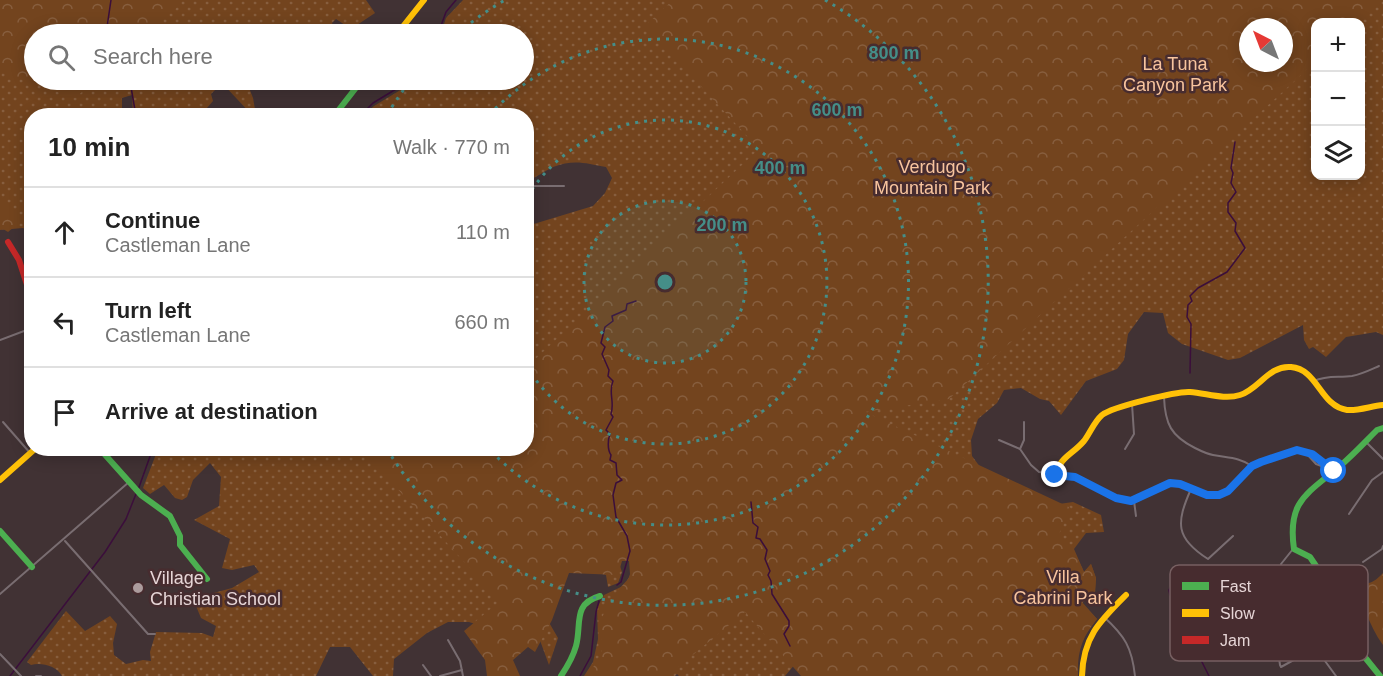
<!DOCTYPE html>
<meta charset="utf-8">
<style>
:root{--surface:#fff;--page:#f2f2f2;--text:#222;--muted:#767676;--line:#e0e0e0}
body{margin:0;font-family:Helvetica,sans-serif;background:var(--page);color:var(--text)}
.controls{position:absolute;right:18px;top:18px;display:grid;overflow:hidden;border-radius:12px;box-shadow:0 3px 15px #0003}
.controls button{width:54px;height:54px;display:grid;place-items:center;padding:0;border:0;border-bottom:2px solid var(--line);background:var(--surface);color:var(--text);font:30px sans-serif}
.compass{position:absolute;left:1239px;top:18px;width:54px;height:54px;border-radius:50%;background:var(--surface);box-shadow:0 3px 15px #0003;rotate:318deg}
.stop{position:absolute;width:18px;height:18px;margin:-14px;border:4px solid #1a73e8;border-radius:50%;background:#fff}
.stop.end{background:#1a73e8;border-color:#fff;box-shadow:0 2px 6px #0008}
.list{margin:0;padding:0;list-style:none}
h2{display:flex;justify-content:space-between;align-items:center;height:78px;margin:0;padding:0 24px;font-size:26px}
h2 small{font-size:20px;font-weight:400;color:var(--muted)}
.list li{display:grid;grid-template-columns:39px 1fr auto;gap:18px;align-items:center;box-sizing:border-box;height:90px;padding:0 24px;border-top:2px solid var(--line)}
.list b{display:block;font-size:22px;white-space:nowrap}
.list p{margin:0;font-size:20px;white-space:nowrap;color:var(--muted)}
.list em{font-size:20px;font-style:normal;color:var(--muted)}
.icon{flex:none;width:33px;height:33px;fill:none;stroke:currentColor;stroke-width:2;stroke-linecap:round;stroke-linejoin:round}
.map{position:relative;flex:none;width:1383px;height:676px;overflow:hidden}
.search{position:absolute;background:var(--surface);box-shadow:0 3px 15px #0003;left:24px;top:24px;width:510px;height:66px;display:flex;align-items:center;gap:15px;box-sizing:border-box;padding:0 21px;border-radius:33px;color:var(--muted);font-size:22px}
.panel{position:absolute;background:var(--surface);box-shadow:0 3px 15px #0003;left:24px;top:108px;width:510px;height:348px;border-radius:24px}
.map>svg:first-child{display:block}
</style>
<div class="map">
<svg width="1383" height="676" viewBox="0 0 1383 676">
<defs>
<pattern id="grass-dots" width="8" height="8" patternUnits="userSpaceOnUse" patternTransform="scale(1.5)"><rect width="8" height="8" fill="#73441e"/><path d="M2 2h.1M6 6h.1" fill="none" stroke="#875e3e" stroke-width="1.8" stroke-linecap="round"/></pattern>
<pattern id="park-crowns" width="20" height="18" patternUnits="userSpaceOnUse" patternTransform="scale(1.5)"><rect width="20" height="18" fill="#73441e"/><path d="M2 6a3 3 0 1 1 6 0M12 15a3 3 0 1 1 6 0" fill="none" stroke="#875e3e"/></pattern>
</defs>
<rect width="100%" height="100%" fill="#413234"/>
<!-- grass -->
<g fill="url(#grass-dots)" fill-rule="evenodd">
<path d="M0,0h366l9,13 -24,16 -15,-10 -4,4 4,11h-302v46h212l7,18 3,17h-4l-30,-32 -11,11 2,7 -7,8 1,6h-74l-1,-20 -10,3v17l-90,1 -1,116 -8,-4 -23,2z"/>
<path d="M463,0h920v335l-7,-3 -30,5 -20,20 -13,-10 -4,2 -5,-9 -1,-15 -63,33 -12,2 -46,-16 -14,-11 -5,-20 -19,-1 -16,22 -4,26 -7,9 -31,12 -25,34 -12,-14 -9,-2 -19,-11 -17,2 -7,13 -19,16 -7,21 1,16 14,19 66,30 21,-3 28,13 3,17 -18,1 -12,16 10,23 7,-8 5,14 -1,14 -13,11 15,16 -14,19 -276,38 -11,-13 -11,13h-106l-2,-2 -2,2h-91l9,-14 5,-23 -1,-31 7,-13 21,-10 11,-22 -1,-13 -16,13 3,9 -4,11 -10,4 -2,-12 -41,-12 -18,56 11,19 -9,27 -11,-30 -50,-7 -19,-6h-21l-21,11 -33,26 -1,17h-20l-23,-29h-20l-14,29h-254c-5,-10 -21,-14 -31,-11l-4,-3 39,-51 19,20 25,-15 7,8 -4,19 1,12 12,9 17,-4 8,1 -1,-9 6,-20 46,1 11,4 3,-11 -15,-8 -5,-12 3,-9 33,-9 27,-16 -5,-7 -22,5 -10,-2 8,-29 -36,-19 25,-14 2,-29 -11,-14 -17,17 -6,17 -5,3 -7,-2 -11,-13 -14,9 -7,-6 15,-39 368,-1v-191l4,-3 -3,-3v-25l66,-20 12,-13 7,-15 -6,-11c-20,-4 -33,-8 -53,0 -9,4 -16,11 -26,13l-1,-64 -162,-1 10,-9 43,-26h107v-46h-83l5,-16zM1316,22h44v154h-44zM1248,27h36v36h-36z"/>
</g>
<!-- park -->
<g fill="url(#park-crowns)" fill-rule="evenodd">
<path d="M0,0h177l4,4 -35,30h-112v46h62l-21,18 -75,-26z"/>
<path d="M673,0h710l-24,22h-43l-1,40 -366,337 -84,13 206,96 -14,30 16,11 11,23 7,-8 5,14 -1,14 -13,10 15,17c-15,18 -20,33 -19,57h-277l-56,-64 -78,64h-79l14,-24 -2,-30 11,-24 18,-20 1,-4 -1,-13h-7l-4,14 -49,-2 -17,47 -17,32 -7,-5 -15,13 7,16h-33l-2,-16 -21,-29 36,-30 -139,-152 165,-1 1,-81 232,-218 -114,-123zM1248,27h36v36h-36z"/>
<path d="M0,195l20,27 -12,10 -8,-5z"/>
<path d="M1383,573v72c-15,-20 -20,-46 -35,-68 16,9 23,9 35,-4z"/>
</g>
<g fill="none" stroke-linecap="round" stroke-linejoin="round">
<!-- stream -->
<g stroke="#3b0e3b" stroke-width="1.5">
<path d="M106,34l5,-34"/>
<path d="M438,34l8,-22 10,-12"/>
<path d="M121,80l10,7 5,29"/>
<path d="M360,116l13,-13 38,-23"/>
<path d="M1190,373l1,-49 -4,-7 1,-12 4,-4 -2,-5 8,-8 29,-16 18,-24 -10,-17 1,-8 -8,-11v-9l8,-11 -5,-9 2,-10 -2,-5 4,-26"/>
<path d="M138,490l15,-42"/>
<path d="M751,502l2,21 5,4 -2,11 4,1 7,11 -2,9 5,12 -2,4 3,6 1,13 17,27v5l-5,8 6,12"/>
<path d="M617,585l4,-3 9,-31 -3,-15 -11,-19 -3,-22 3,-12 6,-3 -5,-5 -1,-12 -6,-3 1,-5c-4,-6 -3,-16 -1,-21l-4,-4 7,-13 -2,-3c4,-12 -3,-22 2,-33l-5,-5 1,-6 -7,-16 3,-7 -4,-4 4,-16 8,-6 -1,-5 14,-6 1,-6 9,-3"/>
<path d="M1170,595l-1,-5 9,-18"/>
<path d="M1178,614l31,62"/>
<path d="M10,676l95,-124 21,-33 10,-25"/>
<path d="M580,676l11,-20 5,-44 3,-11"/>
</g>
<!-- street -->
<g stroke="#796d71" stroke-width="2">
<path d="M526,186h38"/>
<path d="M0,340l32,-12"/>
<path d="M1314,381c13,-6 25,-3 38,-5 10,-2 18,-6 27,-10"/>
<path d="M1164,397c1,27 7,39 31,51 6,3 12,6 18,7 15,3 26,2 39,11"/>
<path d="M3,422l28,32"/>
<path d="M999,440l21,9 11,16 8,7 36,5 49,23 13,-1 22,-12 11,-4 11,1 26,11h12l18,-11 15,-18 9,-4 36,-12 15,4 22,17"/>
<path d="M1366,442l17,17"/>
<path d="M1020,449l4,-9v-18"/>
<path d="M1125,449l9,-15 -2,-30"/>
<path d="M1306,453l10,11 8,3 5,7"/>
<path d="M1191,489c-15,34 -16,49 17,70l25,-23"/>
<path d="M1134,501l2,15"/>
<path d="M1349,514l23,-34 11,-8"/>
<path d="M65,541l83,93h7"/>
<path d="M1293,549l-12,15 -1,10 32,48 13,39 11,15"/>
<path d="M1363,562l19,-13 1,-3"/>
<path d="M0,594l129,-112"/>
<path d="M1104,617c21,19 28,31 31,59"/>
<path d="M1276,636l4,29 1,2 38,-21"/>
<path d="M448,640l12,21 3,15"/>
<path d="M0,654l21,22"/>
<path d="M423,665l8,11"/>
<path d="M36,676h5"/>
<path d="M440,676l22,-6"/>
</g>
<!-- fast -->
<g stroke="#4caf50" stroke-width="6">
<path d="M334,116l28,-36"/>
<path d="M99,448l42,47 29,21 10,20v9l27,34"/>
<path d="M0,531l32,36"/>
<path d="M561,676c6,-9 12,-19 15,-30 6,-22 -4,-42 24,-50"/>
<path d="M1380,676l-25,-31 -12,-39 -33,-49 -16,-8c-7,-48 13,-55 46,-83 13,-11 25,-24 37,-36l6,-2"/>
</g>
<!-- slow -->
<g stroke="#ffc107" stroke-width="6">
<path d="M397,34l27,-34"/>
<path d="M1055,475c6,-19 17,-20 29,-34 6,-8 10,-19 18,-26 10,-8 75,-24 88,-23 16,1 34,8 50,3 19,-6 29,-30 51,-28 27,2 29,39 56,43 12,1 24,-4 36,-5"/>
<path d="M0,480l36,-32"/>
<path d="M1082,676c1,-39 18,-55 44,-81"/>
</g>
<!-- jam -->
<path stroke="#c62828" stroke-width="6" d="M8,242l11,18 13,40"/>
</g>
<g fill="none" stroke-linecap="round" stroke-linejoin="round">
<!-- route -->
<path stroke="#1a73e8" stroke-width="8" d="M1055,475l20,2 41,21 15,3 39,-18 10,1 27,11h12l9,-4 24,-25 9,-4 36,-12 15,4 22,17"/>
</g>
<!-- distance rings -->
<circle cx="665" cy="282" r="81" fill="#458e88" fill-opacity=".12"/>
<g fill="none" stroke="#458e88" stroke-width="3" stroke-dasharray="3 6">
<circle cx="665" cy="282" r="81"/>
<path d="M527 197A162 162 0 1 1 527 367"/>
<path d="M489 115A243 243 0 1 1 489 449"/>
<path d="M387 115A324 324 0 0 1 411 80M457 34A324 324 0 0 1 505 0M825 0A324 324 0 1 1 387 449"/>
</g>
<!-- markers -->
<circle fill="#ac9c9d" stroke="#472c2f" stroke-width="2" cx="138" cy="588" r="6"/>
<g text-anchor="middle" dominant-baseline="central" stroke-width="5" stroke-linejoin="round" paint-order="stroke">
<!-- park labels -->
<g font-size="18" fill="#f8c49e" stroke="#472c2f">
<text x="1175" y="64">La Tuna<tspan x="1175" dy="21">Canyon Park</tspan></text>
<text x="932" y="167">Verdugo<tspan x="932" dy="21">Mountain Park</tspan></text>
<text x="1063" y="577">Villa<tspan x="1063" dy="21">Cabrini Park</tspan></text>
</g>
<!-- poi labels -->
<g font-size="18" fill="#e6d5d6" stroke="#472c2f" text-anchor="start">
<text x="150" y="578">Village<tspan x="150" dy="21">Christian School</tspan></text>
</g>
</g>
<!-- legend -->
<rect x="1170" y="565" width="198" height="96" rx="9" fill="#472c2f" stroke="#775f61" stroke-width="1.5"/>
<rect x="1182" y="582" width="27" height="8" fill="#4caf50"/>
<rect x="1182" y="609" width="27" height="8" fill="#ffc107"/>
<rect x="1182" y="636" width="27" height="8" fill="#c62828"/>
<g font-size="16" fill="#e6d5d6">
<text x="1220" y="592">Fast</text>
<text x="1220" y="619">Slow</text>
<text x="1220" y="646">Jam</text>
</g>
<circle cx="665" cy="282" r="9" fill="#458e88" stroke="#472c2f" stroke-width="3"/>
<g font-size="18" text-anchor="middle" font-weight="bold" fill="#458e88" stroke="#472c2f" stroke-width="5" stroke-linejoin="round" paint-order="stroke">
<text x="894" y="59">800 m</text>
<text x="837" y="116">600 m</text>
<text x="780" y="174">400 m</text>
<text x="722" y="231">200 m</text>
</g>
</svg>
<div class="controls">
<button>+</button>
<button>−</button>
<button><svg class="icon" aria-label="layers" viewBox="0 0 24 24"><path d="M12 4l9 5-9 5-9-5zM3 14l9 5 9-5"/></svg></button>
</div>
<svg class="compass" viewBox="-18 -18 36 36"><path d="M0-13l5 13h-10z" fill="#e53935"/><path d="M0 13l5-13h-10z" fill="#767676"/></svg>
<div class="stop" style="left:1334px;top:471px"></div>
<div class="stop end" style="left:1055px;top:475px"></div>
<div class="search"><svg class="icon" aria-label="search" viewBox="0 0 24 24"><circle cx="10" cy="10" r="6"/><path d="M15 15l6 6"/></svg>Search here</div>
<section class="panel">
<h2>10 min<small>Walk · 770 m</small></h2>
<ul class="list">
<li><svg class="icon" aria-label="ahead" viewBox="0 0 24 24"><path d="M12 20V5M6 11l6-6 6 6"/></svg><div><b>Continue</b><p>Castleman Lane</p></div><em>110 m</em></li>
<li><svg class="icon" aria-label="left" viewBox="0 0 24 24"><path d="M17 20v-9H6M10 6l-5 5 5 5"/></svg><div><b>Turn left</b><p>Castleman Lane</p></div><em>660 m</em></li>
<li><svg class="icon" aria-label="arrive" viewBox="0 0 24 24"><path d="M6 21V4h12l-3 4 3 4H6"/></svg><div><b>Arrive at destination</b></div></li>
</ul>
</section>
</div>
